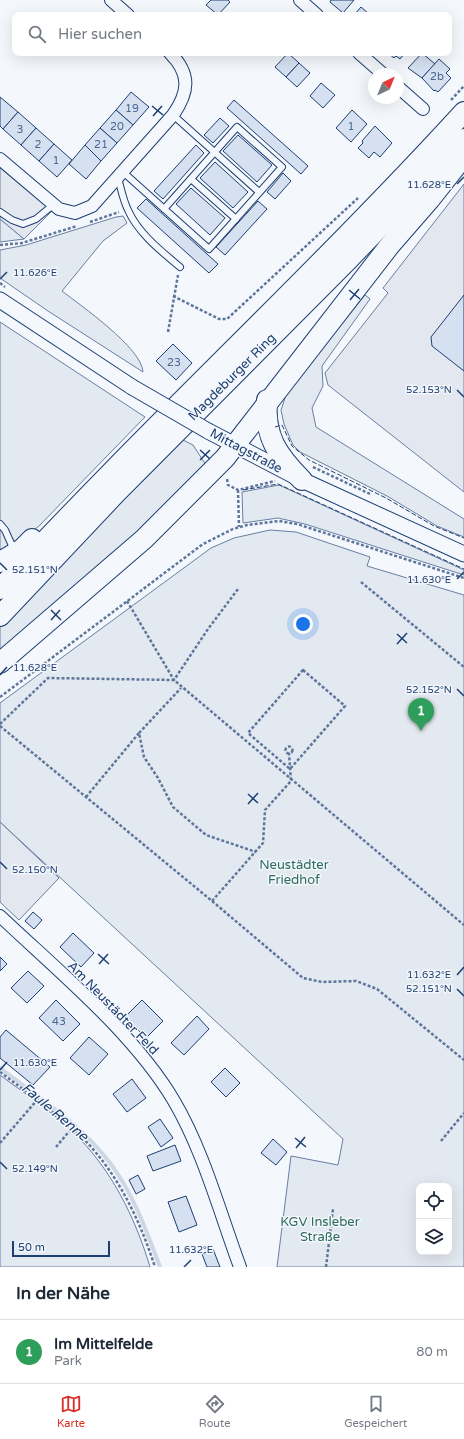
<!DOCTYPE html>
<html lang="de">
<meta charset="utf-8">
<style>
:root{--surface:#fff;--page:#f6f6f7;--text:#1f2937;--muted:#747a83;--line:#e0e1e3;--accent:#d93025}
body{margin:0;font-family:"Varela Round",sans-serif;background:var(--page);color:var(--text)}
.controls{position:absolute;right:12px;bottom:12px;display:grid;overflow:hidden;border-radius:8px;box-shadow:0 4px 16px #0002}
.controls button{width:36px;height:36px;display:grid;place-items:center;padding:0;border:0;border-bottom:1px solid var(--line);background:var(--surface);color:var(--text);font:20px sans-serif}
.compass{position:absolute;left:368px;top:68px;width:36px;height:36px;border-radius:50%;background:var(--surface);box-shadow:0 4px 16px #0002;rotate:43deg}
.scale{position:absolute;left:12px;bottom:10px;width:98px;box-sizing:border-box;padding-left:4px;border:2px solid #1d3f73;border-top:0;font-size:11px;line-height:14px;white-space:nowrap;color:#1d3f73;-webkit-text-stroke:3px #f4f7fb;paint-order:stroke}
.you{position:absolute;left:303px;top:624px;width:14px;height:14px;margin:-10px;border:3px solid #fff;border-radius:50%;background:#1a73e8;box-shadow:0 0 0 6px #1a73e833}
.badge{display:grid;place-items:center;width:26px;height:26px;border-radius:50%;background:var(--accent);color:#fff;font-size:13px;font-weight:700}
.pin{position:absolute;translate:-50% -33px;filter:drop-shadow(0 1px 2px #0008)}
.pin::after{content:'';position:absolute;top:21px;width:14px;height:12px;background:inherit;clip-path:polygon(0 0,100% 0,50% 100%)}
.list{margin:0;padding:0;list-style:none}
h2{display:flex;justify-content:space-between;align-items:center;height:52px;margin:0;padding:0 16px;font-size:17px}
h2 small{font-size:13px;font-weight:400;color:var(--muted)}
.list li{display:grid;grid-template-columns:26px 1fr auto;gap:12px;align-items:center;box-sizing:border-box;height:64px;padding:0 16px;border-top:1px solid var(--line)}
.list b{display:block;font-size:15px;white-space:nowrap}
.list p{margin:0;font-size:13px;white-space:nowrap;color:var(--muted)}
.list em{font-size:13px;font-style:normal;color:var(--muted)}
.icon{flex:none;width:22px;height:22px;fill:none;stroke:currentColor;stroke-width:2;stroke-linecap:round;stroke-linejoin:round}
.map{position:relative;flex:none;width:464px;height:1267px;overflow:hidden}
.search{position:absolute;background:var(--surface);box-shadow:0 4px 16px #0002;left:12px;right:12px;top:12px;height:44px;display:flex;align-items:center;gap:10px;box-sizing:border-box;padding:0 14px;border-radius:8px;color:var(--muted);font-size:15px}
.sheet{height:116px;background:var(--surface)}
nav{display:flex;justify-content:space-around;align-items:center;box-sizing:border-box;height:56px;border-top:1px solid var(--line);background:var(--surface);font-size:11px;color:var(--muted)}
nav a{display:grid;justify-items:center;gap:2px}
nav .on{color:var(--accent)}
.map>svg:first-child{display:block}
</style>
<div class="map">
<svg width="464" height="1267" viewBox="0 0 464 1267">
<rect width="100%" height="100%" fill="#f4f7fb"/>
<!-- green -->
<g fill="#e3e9f0" stroke="#687fa3" fill-rule="evenodd">
<path d="M123,216l4,7 -24,18 -41,50c18,14 80,57 81,81l-95,-61 -48,-33v-28l26,-5 90,-28z"/>
<path d="M0,219l24,20 -24,3z"/>
<path d="M365,295l5,4 -48,67 1,20 -11,22 4,19 148,92v18l-27,-11 -50,-30 -87,-44 -7,-7 -9,-21 -3,-14 6,-18z"/>
<path d="M0,322l145,95 -106,109 -39,29z"/>
<path d="M183,440l10,5 13,20 -46,47 -160,142v-27l61,-64z"/>
<path d="M279,485l185,85v5l-159,-51 -27,-6 -35,5 -1,-31z"/>
<path d="M270,530l26,2 74,25 -3,9 97,29v672h-187l14,-111 47,9 5,-26 -343,-317v-119l211,-155 23,-10zM419,1186h30v66h-30z"/>
<path d="M0,1075c24,18 50,35 72,56 39,37 63,86 78,136h-150z"/>
</g>
<!-- parking -->
<g fill="#e3e8f0" stroke="#687fa3">
<path d="M0,159l56,48 -32,32 -24,-20z"/>
<path d="M464,184v308l-136,-107 -3,-12 63,-80 -5,-5z"/>
<path d="M0,822l59,56 -40,42 -19,-18z"/>
</g>
<g fill="none" stroke-linecap="round" stroke-linejoin="round">
<!-- stream -->
<path stroke="#cfd7e4" stroke-width="4" d="M0,1068c38,29 81,56 110,95 23,30 37,69 50,104"/>
</g>
<!-- building -->
<g fill="#d5e0f0" stroke="#1d3f73">
<path d="M211,0h17l2,2 -12,13 -12,-10z"/>
<path d="M331,0h23l-11,13 -13,-11z"/>
<path d="M361,7l9,8h-16z"/>
<path d="M288,53l11,10 -13,14 -11,-10z"/>
<path d="M388,53h17l-5,6 -4,-3 -2,2z"/>
<path d="M422,53l13,11 -13,14 -14,-10z"/>
<path d="M439,59l11,10 -4,4 5,5 -13,14 -3,-2 -1,1 -12,-13z"/>
<path d="M299,63l11,10 -13,14 -11,-10z"/>
<path d="M321,83l14,12 -12,13 -13,-12z"/>
<path d="M131,92l18,15 -16,18 -17,-15z"/>
<path d="M0,97l18,15 -15,17 -3,-3z"/>
<path d="M234,100l74,66 -7,8 -74,-66z"/>
<path d="M116,110l17,15 -16,18 -17,-15z"/>
<path d="M352,110l15,14 -16,18 -15,-14z"/>
<path d="M18,112l18,16 -15,17 -18,-16z"/>
<path d="M220,118l9,8 -16,17 -9,-8z"/>
<path d="M375,126l17,17 -12,14 -6,-5 -5,6 -11,-10 5,-5 -1,-2z"/>
<path d="M36,128l18,16 -15,17 -18,-16z"/>
<path d="M100,128l17,15 -16,18 -16,-16z"/>
<path d="M238,135l34,30 -15,17 -34,-31z"/>
<path d="M54,144l18,16 -15,17 -18,-16z"/>
<path d="M85,145l16,16 -15,18 -17,-15z"/>
<path d="M196,145l8,8 -41,46 -9,-8z"/>
<path d="M215,162l33,30 -15,16 -33,-30z"/>
<path d="M283,173l8,8 -16,18 -8,-7z"/>
<path d="M191,188l34,30 -15,17 -34,-31z"/>
<path d="M146,199l72,65 -9,9 -72,-65z"/>
<path d="M258,201l9,8 -42,46 -9,-8z"/>
<path d="M464,295v76l-32,-25 -1,-9z"/>
<path d="M173,344l19,19 -16,17 -20,-19z"/>
<path d="M33,912l9,8 -8,9 -9,-8z"/>
<path d="M73,933l21,20 -13,14 -21,-20z"/>
<path d="M0,957l7,7 -7,7z"/>
<path d="M28,971l16,15 -17,17 -16,-15z"/>
<path d="M56,1000l24,24 -17,17 -24,-23z"/>
<path d="M142,1000l21,21 -17,17 -21,-21z"/>
<path d="M197,1016l12,13 -25,26 -13,-12z"/>
<path d="M6,1030l44,37 -17,18 -33,-27v-21z"/>
<path d="M89,1037l19,17 -19,21 -19,-17z"/>
<path d="M225,1068l15,15 -14,14 -15,-15z"/>
<path d="M132,1079l14,19 -19,14 -14,-18z"/>
<path d="M160,1119l13,19 -12,9 -13,-20z"/>
<path d="M273,1139l14,13 -11,13 -15,-12z"/>
<path d="M175,1145l6,16 -28,10 -6,-15z"/>
<path d="M138,1175l7,14 -9,5 -7,-14z"/>
<path d="M186,1196l11,29 -18,7 -11,-30z"/>
<path d="M213,1249l7,18h-13l-5,-13z"/>
</g>
<g fill="none" stroke-linecap="round" stroke-linejoin="round">
<!-- service casing -->
<g stroke="#1d3f73" stroke-width="8">
<g id="service">
<path d="M173,115l86,77"/>
<path d="M123,172c29,26 57,51 86,77l73,-82 -45,-40 -73,82"/>
<path d="M118,178c3,10 5,22 10,32 10,23 33,41 52,57"/>
<path d="M191,179l45,40"/>
<path d="M0,212l12,8 11,4 13,-5 17,-14"/>
<path d="M0,524l5,6 9,20"/>
</g>
</g>
<!-- minor casing -->
<g stroke="#1d3f73" stroke-width="14">
<g id="minor">
<path d="M111,0l17,15"/>
<path d="M300,0l17,15"/>
<path d="M359,53l24,21"/>
<path d="M398,87l25,22"/>
<path d="M0,159l59,50 16,4 17,-7 81,-91c16,-23 18,-41 -3,-62"/>
<path d="M0,916c57,54 134,117 174,185 29,49 46,112 66,166"/>
</g>
</g>
<!-- tertiary casing -->
<g stroke="#1d3f73" stroke-width="17">
<g id="tertiary">
<path d="M0,300l132,87"/>
<path d="M208,431l94,49 162,74"/>
</g>
</g>
<!-- trunk casing -->
<g stroke="#1d3f73" stroke-width="22">
<g id="trunk">
<path d="M267,400c-3,36 10,55 35,80"/>
<path d="M0,562l22,-13 10,-10"/>
<path d="M0,589c150,-163 314,-313 464,-477"/>
<path d="M0,616l116,-123 231,-232 117,-122"/>
<path d="M0,663l144,-124 81,-81 165,-213 40,-46 34,-43"/>
</g>
</g>
<!-- path -->
<g stroke="#5e769c" stroke-width="2.5" stroke-dasharray="3 2" stroke-linecap="butt">
<path d="M451,100l13,-14"/>
<path d="M90,222l29,-10"/>
<path d="M0,245l22,-2 55,-17"/>
<path d="M0,283l5,4"/>
<path d="M173,296l46,23h8l131,-121"/>
<path d="M168,332l10,-57"/>
<path d="M313,467l57,27"/>
<path d="M227,479l1,6 10,5 37,-9"/>
<path d="M238,490l1,37"/>
<path d="M361,582l103,85"/>
<path d="M127,601l47,79 34,-51 30,-40"/>
<path d="M303,670l42,36 -55,63 -42,-36z"/>
<path d="M0,697l203,-153 30,-15 14,-4 32,-4 18,3 167,54"/>
<path d="M0,724l48,-46 126,2 290,245"/>
<path d="M0,726l212,175 91,77 19,4 34,-1 21,8 87,71"/>
<path d="M139,733l42,-45"/>
<circle cx="289" cy="750" r="3.5"/>
<path d="M86,797l53,-64 5,24 14,21 15,29 33,28 50,17"/>
<path d="M212,901l51,-58 2,-33 26,-29 -2,-28"/>
<path d="M0,1072c24,18 49,36 72,56 42,37 66,87 83,139"/>
<path d="M441,1141l23,-28"/>
<path d="M0,1143l37,-43"/>
<path d="M56,1147l16,-19"/>
<path d="M326,1267l7,-58"/>
</g>
<!-- service -->
<use href="#service" stroke="#f4f7fb" stroke-width="6"/>
<!-- minor -->
<use href="#minor" stroke="#f4f7fb" stroke-width="12"/>
<!-- tertiary -->
<use href="#tertiary" stroke="#f4f7fb" stroke-width="15"/>
<!-- trunk -->
<use href="#trunk" stroke="#f4f7fb" stroke-width="20"/>
<!-- tertiary-bridge casing -->
<g stroke="#1d3f73" stroke-width="17" stroke-linecap="butt">
<path id="tertiary-bridge" d="M132,387l76,44"/>
</g>
<!-- tertiary-bridge -->
<use href="#tertiary-bridge" stroke="#f4f7fb" stroke-width="15"/>
<!-- fence -->
<g stroke="#1d3f73" stroke-width="1" stroke-dasharray="5 2" stroke-linecap="butt">
<path d="M275,427l7,-2 10,21 17,14 77,38 48,28 30,12"/>
<path d="M243,490l35,-6 186,85"/>
</g>
</g>
<!-- ticks -->
<path fill="none" stroke="#1d3f73" stroke-width="1.5" d="M152,106l11,9M153,116l9,-10M457,184l7,-7M0,279l7,-7M349,290l11,9M350,300l9,-11M457,390l7,7M200,450l10,9M200,460l10,-10M0,563l7,7M457,579l7,-7M51,610l10,10M51,620l9,-10M397,634l10,9M397,644l10,-11M0,675l7,-8M457,689l7,7M248,794l10,9M248,804l10,-11M0,862l7,7M98,954l11,10M99,964l9,-10M457,975l7,-8M457,989l7,7M0,1070l7,-8M295,1138l11,9M296,1148l9,-11M0,1162l7,7M184,1267l7,-7"/>
<g text-anchor="middle" dominant-baseline="central" stroke-width="3" stroke-linejoin="round" paint-order="stroke">
<!-- number labels -->
<g font-size="11" fill="#4b6792">
<text x="437" y="76">2b</text>
<text x="132" y="108">19</text>
<text x="117" y="126">20</text>
<text x="351" y="126">1</text>
<text x="20" y="129">3</text>
<text x="38" y="144">2</text>
<text x="101" y="144">21</text>
<text x="56" y="160">1</text>
<text x="174" y="362">23</text>
<text x="59" y="1021">43</text>
</g>
<!-- street labels -->
<g font-size="13" fill="#1d3f73" stroke="#f4f7fb">
<text transform="translate(232 377) rotate(-45)">Magdeburger Ring</text>
<text transform="translate(246 451) rotate(28)">Mittagstraße</text>
<text transform="translate(113 1008) rotate(46)">Am Neustädter Feld</text>
</g>
<!-- park labels -->
<g font-size="13" fill="#2c6c60" stroke="#f4f7fb">
<text x="294" y="865">Neustädter<tspan x="294" dy="15">Friedhof</tspan></text>
<text x="320" y="1222">KGV Insleber<tspan x="320" dy="15">Straße</tspan></text>
</g>
<!-- water labels -->
<g font-size="14" font-style="italic" fill="#1d3f73" stroke="#f4f7fb">
<text transform="translate(55 1112) rotate(40)">Faule Renne</text>
</g>
</g>
<g font-size="10" text-anchor="middle" fill="#1d3f73" stroke="#f4f7fb" stroke-width="3" stroke-linejoin="round" paint-order="stroke">
<text x="429" y="188">11.628°E</text>
<text x="35" y="276">11.626°E</text>
<text x="429" y="393">52.153°N</text>
<text x="35" y="573">52.151°N</text>
<text x="429" y="583">11.630°E</text>
<text x="35" y="671">11.628°E</text>
<text x="429" y="693">52.152°N</text>
<text x="35" y="873">52.150°N</text>
<text x="429" y="978">11.632°E</text>
<text x="429" y="992">52.151°N</text>
<text x="35" y="1066">11.630°E</text>
<text x="35" y="1172">52.149°N</text>
<text x="191" y="1253">11.632°E</text>
</g>
</svg>
<div class="controls">
<button><svg class="icon" aria-label="locate" viewBox="0 0 24 24"><circle cx="12" cy="12" r="6"/><path d="M12 2v4M12 18v4M2 12h4M18 12h4"/></svg></button>
<button><svg class="icon" aria-label="layers" viewBox="0 0 24 24"><path d="M12 4l9 5-9 5-9-5zM3 14l9 5 9-5"/></svg></button>
</div>
<svg class="compass" viewBox="-18 -18 36 36"><path d="M0-13l5 13h-10z" fill="#e53935"/><path d="M0 13l5-13h-10z" fill="#747a83"/></svg>
<div class="scale">50 m</div>
<div class="you"></div>
<div class="pin badge" style="left:421px;top:731px;background:#2e9e5b">1</div>
<div class="search"><svg class="icon" aria-label="search" viewBox="0 0 24 24"><circle cx="10" cy="10" r="6"/><path d="M15 15l6 6"/></svg>Hier suchen</div>
</div>
<section class="sheet">
<h2>In der Nähe<small></small></h2>
<ul class="list">
<li><span class="badge" style="background:#2e9e5b">1</span><div><b>Im Mittelfelde</b><p>Park</p></div><em>80 m</em></li>
</ul>
</section>
<nav>
<a class="on"><svg class="icon" aria-label="map" viewBox="0 0 24 24"><path d="M3 6l6-2 6 2 6-2v14l-6 2-6-2-6 2zM9 4v14M15 6v14"/></svg>Karte</a>
<a><svg class="icon" aria-label="directions" viewBox="0 0 24 24"><path d="M12 3l9 9-9 9-9-9zM9 14v-3h6M13 9l2 2-2 2"/></svg>Route</a>
<a><svg class="icon" aria-label="saved" viewBox="0 0 24 24"><path d="M7 4h10v16l-5-4-5 4z"/></svg>Gespeichert</a>
</nav>
